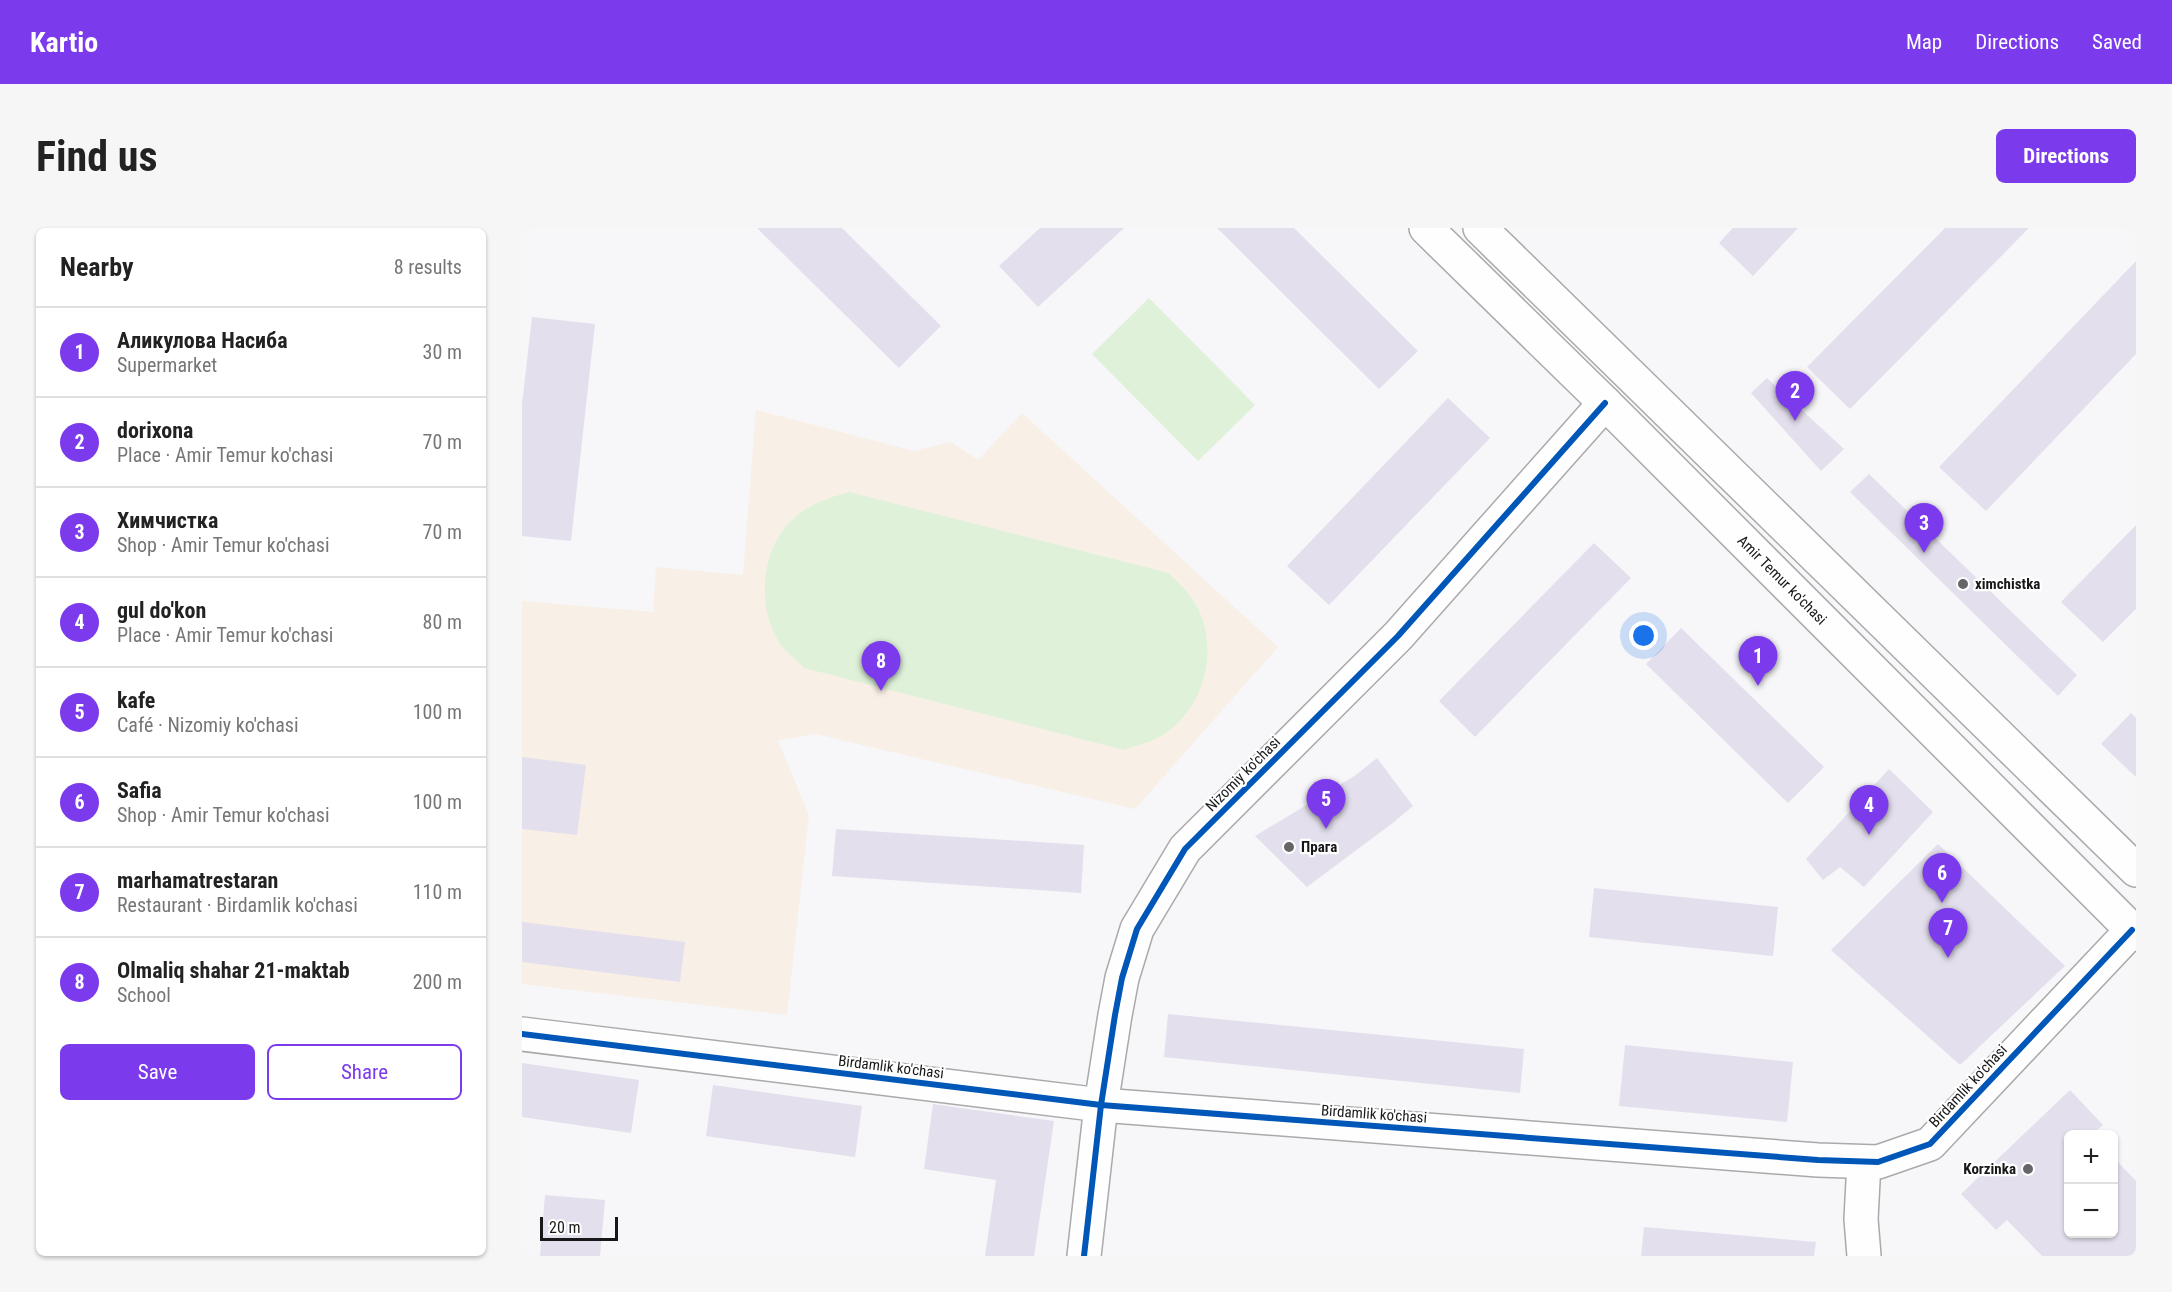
<!DOCTYPE html>
<meta charset="utf-8">
<style>
:root{--surface:#fff;--page:#f6f6f6;--text:#222;--muted:#767676;--line:#e0e0e0;--accent:#7c3aed}
body{margin:0;font-family:"Roboto Condensed",sans-serif;background:var(--page);color:var(--text)}
.controls{position:absolute;right:18px;bottom:18px;display:grid;overflow:hidden;border-radius:9px;box-shadow:0 2px 4px #0004}
.controls button{width:54px;height:54px;display:grid;place-items:center;padding:0;border:0;border-bottom:2px solid var(--line);background:var(--surface);color:var(--text);font:30px sans-serif}
.scale{position:absolute;left:18px;bottom:15px;width:78px;box-sizing:border-box;padding-left:6px;border:3px solid #181719;border-top:0;font-size:16px;line-height:21px;white-space:nowrap;color:#181719;-webkit-text-stroke:4px #fff;paint-order:stroke}
.you{position:absolute;left:1122px;top:408px;width:21px;height:21px;margin:-15px;border:4px solid #fff;border-radius:50%;background:#1a73e8;box-shadow:0 0 0 9px #1a73e833}
.badge{display:grid;place-items:center;width:39px;height:39px;border-radius:50%;background:var(--accent);color:#fff;font-size:20px;font-weight:700}
.pin{position:absolute;translate:-50% -50px;filter:drop-shadow(0 2px 3px #0008)}
.pin::after{content:'';position:absolute;top:32px;width:21px;height:18px;background:inherit;clip-path:polygon(0 0,100% 0,50% 100%)}
.list{margin:0;padding:0;list-style:none}
h2{display:flex;justify-content:space-between;align-items:center;height:78px;margin:0;padding:0 24px;font-size:26px}
h2 small{font-size:20px;font-weight:400;color:var(--muted)}
.list li{display:grid;grid-template-columns:39px 1fr auto;gap:18px;align-items:center;box-sizing:border-box;height:90px;padding:0 24px;border-top:2px solid var(--line)}
.list b{display:block;font-size:22px;white-space:nowrap}
.list p{margin:0;font-size:20px;white-space:nowrap;color:var(--muted)}
.list em{font-size:20px;font-style:normal;color:var(--muted)}
.actions{display:flex;gap:12px;padding:18px 24px}
.actions a{flex:1;padding:14px 0;border:2px solid var(--accent);border-radius:9px;text-align:center;font-size:21px;color:var(--accent)}
.actions .main{background:var(--accent);color:#fff}
.map{position:relative;flex:none;width:1614px;height:1028px;overflow:hidden;border-radius:9px}
header{display:flex;align-items:center;gap:36px;box-sizing:border-box;height:84px;padding:0 30px;background:var(--accent);color:#fff}
header strong{font-size:28px}
nav{display:flex;gap:33px;margin-inline-start:auto;font-size:21px}
.intro{display:flex;align-items:center;justify-content:space-between;box-sizing:border-box;height:144px;padding:0 36px}
h1{margin:0;font-size:42px}
.button{padding:15px 27px;border-radius:9px;background:var(--accent);color:#fff;font-size:21px;font-weight:700}
main{display:flex;gap:36px;padding:0 36px}
aside{flex:1;background:var(--surface);border-radius:9px;box-shadow:0 2px 4px #0004}
.map>svg:first-child{display:block}
</style>
<header>
<strong>Kartio</strong>
<nav><a>Map</a><a>Directions</a><a>Saved</a></nav>
</header>
<div class="intro"><h1>Find us</h1><a class="button">Directions</a></div>
<main>
<aside>
<h2>Nearby<small>8 results</small></h2>
<ul class="list">
<li><span class="badge">1</span><div><b>Аликулова Насиба</b><p>Supermarket</p></div><em>30 m</em></li>
<li><span class="badge">2</span><div><b>dorixona</b><p>Place · Amir Temur ko'chasi</p></div><em>70 m</em></li>
<li><span class="badge">3</span><div><b>Химчистка</b><p>Shop · Amir Temur ko'chasi</p></div><em>70 m</em></li>
<li><span class="badge">4</span><div><b>gul do'kon</b><p>Place · Amir Temur ko'chasi</p></div><em>80 m</em></li>
<li><span class="badge">5</span><div><b>kafe</b><p>Café · Nizomiy ko'chasi</p></div><em>100 m</em></li>
<li><span class="badge">6</span><div><b>Safia</b><p>Shop · Amir Temur ko'chasi</p></div><em>100 m</em></li>
<li><span class="badge">7</span><div><b>marhamatrestaran</b><p>Restaurant · Birdamlik ko'chasi</p></div><em>110 m</em></li>
<li><span class="badge">8</span><div><b>Olmaliq shahar 21-maktab</b><p>School</p></div><em>200 m</em></li>
</ul>
<div class="actions"><a class="main">Save</a><a>Share</a></div>
</aside>
<div class="map">
<svg width="1614" height="1028" viewBox="0 0 1614 1028">
<rect width="100%" height="100%" fill="#f7f6f9"/>
<!-- education -->
<path fill="#f8efe6" d="M234,182l158,41 37,-9 27,18 44,-47 256,234 -143,162 -320,-75 -37,7 31,74 -22,200 -265,-31v-383l131,11 3,-45 87,8z"/>
<!-- green -->
<g fill="#dff2d9">
<path d="M627,70l106,107 -57,56 -106,-107z"/>
<path d="M327,264l320,81c7,8 16,15 22,24 33,46 14,118 -36,142 -10,5 -21,7 -31,11l-320,-82c-7,-8 -17,-15 -23,-23 -25,-35 -21,-95 11,-125 17,-16 36,-22 57,-28z"/>
</g>
<!-- building -->
<g fill="#e4dfed">
<path d="M235,0h85l99,98 -42,42z"/>
<path d="M518,0h84l-86,79 -39,-41z"/>
<path d="M695,0h77l124,123 -39,38z"/>
<path d="M1211,0h65l-45,48 -34,-33z"/>
<path d="M1423,0h84l-179,181 -43,-42z"/>
<path d="M1614,33v93l-150,157 -47,-44z"/>
<path d="M10,89l63,7 -24,217 -49,-5v-132z"/>
<path d="M1245,150l77,71 -23,22 -70,-78z"/>
<path d="M926,170l42,40 -161,167 -42,-39z"/>
<path d="M1347,246l208,201 -19,21 -208,-204z"/>
<path d="M1614,297v84l-33,33 -42,-40z"/>
<path d="M1072,315l37,35 -156,159 -36,-36z"/>
<path d="M1159,400l143,139 -36,36 -142,-139z"/>
<path d="M1609,485l5,5v59l-35,-33z"/>
<path d="M0,529l64,8 -9,70 -55,-6z"/>
<path d="M855,530l36,48 -19,16 -87,65 -52,-51 101,-61z"/>
<path d="M1367,541l44,43 -69,75 -24,-20 -17,13 -17,-21z"/>
<path d="M314,601l248,16 -3,48 -249,-17z"/>
<path d="M1416,616l127,122 -105,99 -129,-115z"/>
<path d="M1072,660l184,19 -5,49 -184,-19z"/>
<path d="M0,694l163,20 -5,40 -158,-20z"/>
<path d="M646,786l356,35 -4,44 -356,-36z"/>
<path d="M1103,817l168,17 -6,60 -168,-16z"/>
<path d="M0,835l117,17 -8,53 -109,-16z"/>
<path d="M191,857l149,21 -7,51 -149,-21z"/>
<path d="M1548,862l33,35 -11,9h-24v100h46v-76l22,23v75h-94l-35,-36 -11,10 -35,-36z"/>
<path d="M411,876l121,17 -20,135h-49l11,-76 -72,-11z"/>
<path d="M23,967l60,5 -5,56h-60z"/>
<path d="M1122,999l172,15 -2,14h-173z"/>
</g>
<g fill="none" stroke-linecap="round" stroke-linejoin="round">
<!-- minor casing -->
<g stroke="#aaa9ab" stroke-width="36">
<g id="minor">
<path d="M0,806l579,71 717,55 60,2 52,-18 202,-214"/>
<path d="M562,1028l17,-151 14,-90 7,-37 15,-49 48,-80 213,-213 207,-233"/>
<path d="M1342,1028l-3,-37 3,-57"/>
</g>
</g>
<!-- major casing -->
<g stroke="#aaa9ab" stroke-width="36">
<g id="major">
<path d="M904,0l179,175 531,531"/>
<path d="M958,0l656,642"/>
</g>
</g>
<!-- minor -->
<use href="#minor" stroke="#fefefe" stroke-width="33"/>
<!-- major -->
<use href="#major" stroke="#fefefe" stroke-width="33"/>
<!-- cycleway casing -->
<g stroke="#fff" stroke-width="10">
<g id="cycleway">
<path d="M0,806l579,71 717,55 60,2 52,-18 202,-214"/>
<path d="M562,1028l17,-151 14,-90 7,-37 15,-49 48,-80 213,-213 207,-233"/>
</g>
</g>
<!-- cycleway -->
<use href="#cycleway" stroke="#0057b8" stroke-width="6"/>
</g>
<!-- markers -->
<g fill="#666567" stroke="#fff" stroke-width="2">
<circle cx="1441" cy="356" r="6"/>
<circle cx="767" cy="619" r="6"/>
<circle cx="1506" cy="941" r="6"/>
</g>
<g text-anchor="middle" dominant-baseline="central" stroke-width="4.5" stroke-linejoin="round" paint-order="stroke">
<!-- street labels -->
<g font-size="15" fill="#181719" stroke="#fff">
<text transform="translate(1260 352) rotate(45)">Amir Temur ko'chasi</text>
<text transform="translate(721 546) rotate(-45)">Nizomiy ko'chasi</text>
<text transform="translate(369 839) rotate(7)">Birdamlik ko'chasi</text>
<text transform="translate(1446 858) rotate(-47)">Birdamlik ko'chasi</text>
<text transform="translate(852 886) rotate(4)">Birdamlik ko'chasi</text>
</g>
<!-- poi labels -->
<g font-size="15" font-weight="bold" fill="#181719" stroke="#fff" text-anchor="start">
<text x="1453" y="356">ximchistka</text>
<text x="779" y="619">Прага</text>
<text x="1494" y="941" text-anchor="end">Korzinka</text>
</g>
</g>
</svg>
<div class="controls">
<button>+</button>
<button>−</button>
</div>
<div class="scale">20 m</div>
<div class="you"></div>
<div class="pin badge" style="left:1236px;top:458px">1</div>
<div class="pin badge" style="left:1273px;top:193px">2</div>
<div class="pin badge" style="left:1402px;top:325px">3</div>
<div class="pin badge" style="left:1347px;top:607px">4</div>
<div class="pin badge" style="left:804px;top:601px">5</div>
<div class="pin badge" style="left:1420px;top:675px">6</div>
<div class="pin badge" style="left:1426px;top:730px">7</div>
<div class="pin badge" style="left:359px;top:463px">8</div>
</div>
</main>
